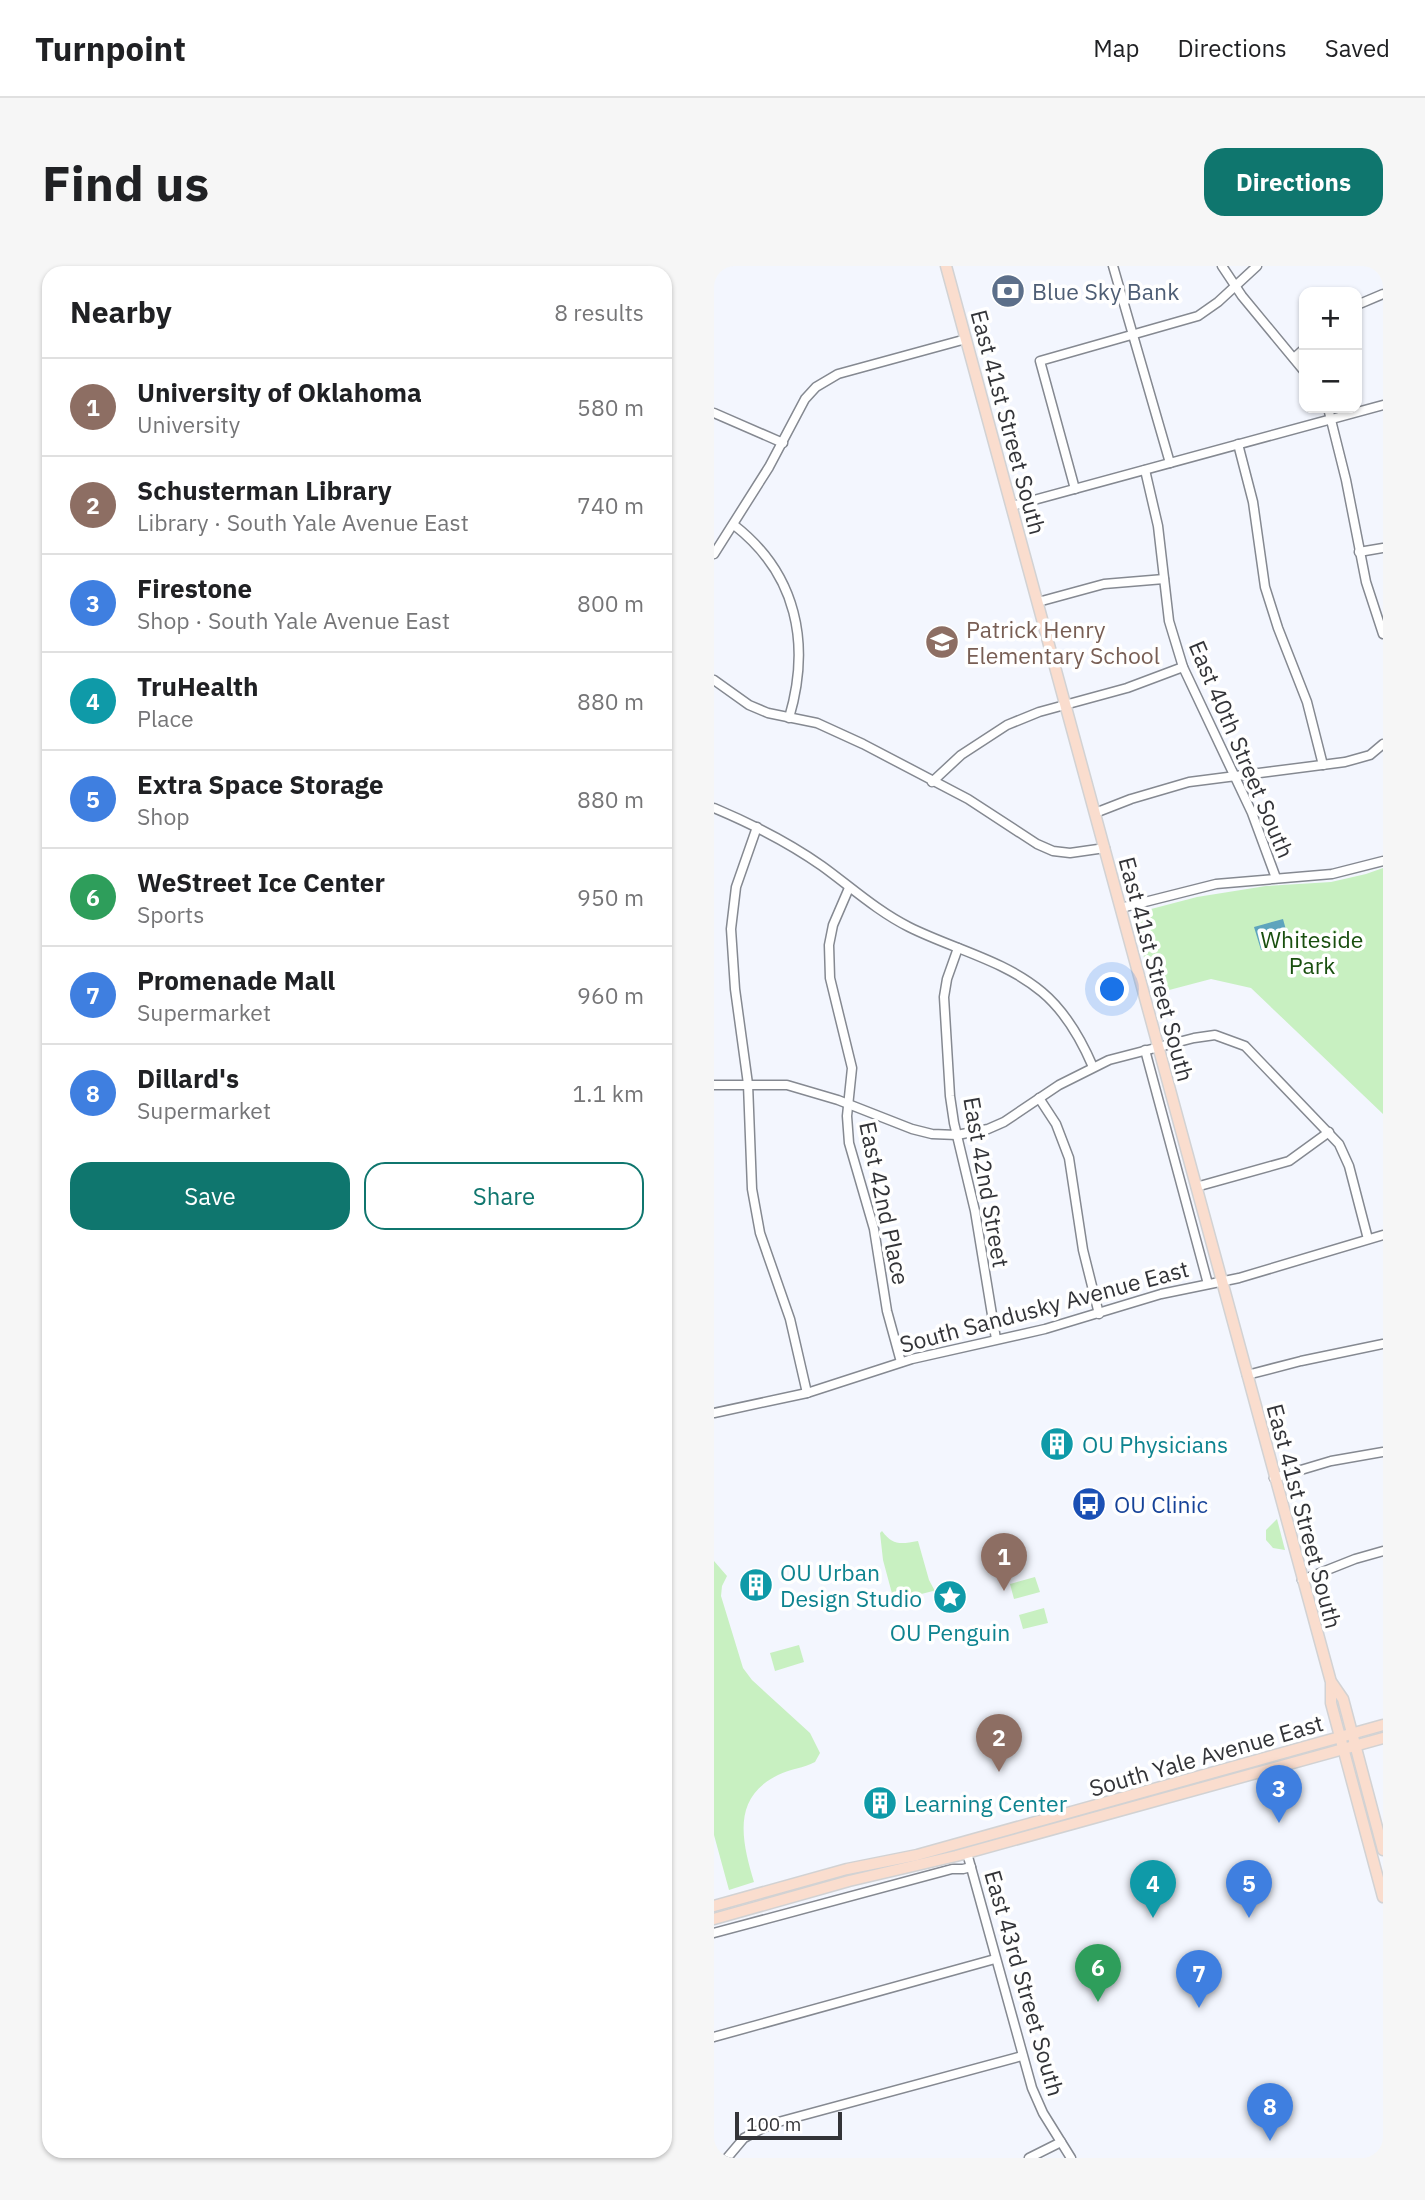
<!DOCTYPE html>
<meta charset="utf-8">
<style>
:root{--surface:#fff;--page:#f6f6f6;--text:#202124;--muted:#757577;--line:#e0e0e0;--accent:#0f766e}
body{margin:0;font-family:"IBM Plex Sans",sans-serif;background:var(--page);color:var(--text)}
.controls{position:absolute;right:21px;top:21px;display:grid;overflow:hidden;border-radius:14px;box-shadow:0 2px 5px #0004}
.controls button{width:63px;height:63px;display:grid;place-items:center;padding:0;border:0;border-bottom:2px solid var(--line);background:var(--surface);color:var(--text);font:35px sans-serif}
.scale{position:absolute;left:21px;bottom:18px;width:107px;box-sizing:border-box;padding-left:7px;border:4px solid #333438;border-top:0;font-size:19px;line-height:24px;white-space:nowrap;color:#333438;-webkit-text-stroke:5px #fff;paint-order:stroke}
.you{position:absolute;left:399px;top:724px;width:24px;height:24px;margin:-18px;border:5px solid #fff;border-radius:50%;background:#1a73e8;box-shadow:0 0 0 10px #1a73e833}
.badge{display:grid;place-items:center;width:46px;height:46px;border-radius:50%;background:var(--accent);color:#fff;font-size:23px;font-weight:700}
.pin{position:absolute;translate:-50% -58px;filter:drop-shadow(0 2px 4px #0008)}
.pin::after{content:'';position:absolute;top:37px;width:24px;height:21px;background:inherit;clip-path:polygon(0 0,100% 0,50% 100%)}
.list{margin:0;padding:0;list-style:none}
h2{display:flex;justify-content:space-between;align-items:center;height:91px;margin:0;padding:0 28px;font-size:30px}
h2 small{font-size:23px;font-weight:400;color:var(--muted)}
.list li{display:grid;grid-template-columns:46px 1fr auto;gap:21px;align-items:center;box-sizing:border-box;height:98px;padding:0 28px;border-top:2px solid var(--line)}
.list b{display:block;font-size:26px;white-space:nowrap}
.list p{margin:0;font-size:23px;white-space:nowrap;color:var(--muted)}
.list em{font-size:23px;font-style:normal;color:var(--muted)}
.actions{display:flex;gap:14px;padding:21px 28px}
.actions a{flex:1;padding:16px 0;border:2px solid var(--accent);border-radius:21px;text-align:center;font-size:24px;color:var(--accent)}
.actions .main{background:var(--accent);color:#fff}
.map{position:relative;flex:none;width:669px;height:1892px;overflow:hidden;border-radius:21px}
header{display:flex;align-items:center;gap:42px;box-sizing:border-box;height:98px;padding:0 35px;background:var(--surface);border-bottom:2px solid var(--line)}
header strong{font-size:33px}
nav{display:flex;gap:38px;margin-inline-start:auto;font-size:24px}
.intro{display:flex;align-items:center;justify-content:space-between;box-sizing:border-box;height:168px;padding:0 42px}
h1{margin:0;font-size:49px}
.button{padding:18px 32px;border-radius:21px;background:var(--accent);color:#fff;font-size:24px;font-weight:700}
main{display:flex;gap:42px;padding:0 42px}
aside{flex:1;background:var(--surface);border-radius:21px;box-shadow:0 2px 5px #0004}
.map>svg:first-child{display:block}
</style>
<header>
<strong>Turnpoint</strong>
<nav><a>Map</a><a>Directions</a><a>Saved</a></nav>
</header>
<div class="intro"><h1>Find us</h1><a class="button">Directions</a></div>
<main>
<aside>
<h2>Nearby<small>8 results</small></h2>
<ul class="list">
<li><span class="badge" style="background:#8d6e63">1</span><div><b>University of Oklahoma</b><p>University</p></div><em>580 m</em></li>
<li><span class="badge" style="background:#8d6e63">2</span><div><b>Schusterman Library</b><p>Library · South Yale Avenue East</p></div><em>740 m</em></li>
<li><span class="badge" style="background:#3f7fe0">3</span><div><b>Firestone</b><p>Shop · South Yale Avenue East</p></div><em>800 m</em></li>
<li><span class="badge" style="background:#0f9aa8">4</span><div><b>TruHealth</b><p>Place</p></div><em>880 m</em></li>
<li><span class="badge" style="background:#3f7fe0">5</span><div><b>Extra Space Storage</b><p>Shop</p></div><em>880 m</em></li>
<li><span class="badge" style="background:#2e9e5b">6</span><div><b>WeStreet Ice Center</b><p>Sports</p></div><em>950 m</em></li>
<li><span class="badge" style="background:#3f7fe0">7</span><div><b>Promenade Mall</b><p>Supermarket</p></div><em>960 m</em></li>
<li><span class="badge" style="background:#3f7fe0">8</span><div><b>Dillard's</b><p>Supermarket</p></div><em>1.1 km</em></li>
</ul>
<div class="actions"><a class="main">Save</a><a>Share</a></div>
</aside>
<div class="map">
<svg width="669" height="1892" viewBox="0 0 669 1892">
<rect width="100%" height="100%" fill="#f3f6fe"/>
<!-- green -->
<g fill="#c8f0c1">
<path d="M669,602v246l-132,-126 -40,-9 -57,15 -22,-80 65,-17 69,-11 65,-4 35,-8z"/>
<path d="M563,1253l8,31 -12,-2 -7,-8v-10z"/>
<path d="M168,1265c11,15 19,13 36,10l11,39 7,13 -3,-2 -39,10 -11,-41 -3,-27z"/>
<path d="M0,1295l13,15 -5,10 -1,10 22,72 9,12 58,53 10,20 -5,9c-11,6 -25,7 -37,13 -47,23 -36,66 -24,107l-25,8 -15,-55z"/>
<path d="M321,1311l5,15 -26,7 -4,-15z"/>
<path d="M330,1342l4,15 -25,6 -4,-14z"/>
<path d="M85,1379l5,17 -29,9 -5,-18z"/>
</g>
<!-- water -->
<path fill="#5ea4bd" d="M569,653l5,18 -16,4 1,5 -12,4 -7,-23z"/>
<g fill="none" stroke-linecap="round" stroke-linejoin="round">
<!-- minor casing -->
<g stroke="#858991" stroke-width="11">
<g id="minor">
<path d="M399,0l57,197"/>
<path d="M508,0l20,30 62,75"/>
<path d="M643,39l26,-11"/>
<path d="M580,92l10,-9"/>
<path d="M614,142l18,72 20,102 17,52"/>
<path d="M0,147l69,30"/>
<path d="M524,178l15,58 12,85 13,41 29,74 16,63"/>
<path d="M431,204l13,56 11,95 14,46 69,146 24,65"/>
<path d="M361,223l-35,-128 158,-45 20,-14 39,-36"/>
<path d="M298,240l371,-101"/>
<path d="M20,259c63,49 77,119 55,193"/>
<path d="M645,286l24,-4"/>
<path d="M0,288l55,-87 36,-68 11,-12 22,-13 128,-35"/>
<path d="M324,336l66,-18 60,-5"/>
<path d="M0,414l35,25 19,8 49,10 46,21 105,55 69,45 16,7 17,2 35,-5"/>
<path d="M218,516l29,-27 46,-30 32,-13 88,-24 56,-21"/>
<path d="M0,542c38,16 74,34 108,58 29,21 55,45 87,61 44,22 95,33 133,65 24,20 39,47 51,75"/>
<path d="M381,547l36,-14 58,-17 156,-20 25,-7 13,-11"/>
<path d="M43,561l-21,60 -5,42 4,60 13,95 4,105 8,44 30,86 17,74"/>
<path d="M135,622l-16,37 -4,20 1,33 22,90 -5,48 2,27 25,86 13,82 14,51"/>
<path d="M407,642l95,-24 116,-10 51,-13"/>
<path d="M244,682l-11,31 -3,18 6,99 4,27 21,88 21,128"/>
<path d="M431,784l63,234"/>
<path d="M0,819h73l51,15 74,29 20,5 25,1 31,-6 16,-7 55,-37 50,-25 85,-22 21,-3 30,11 94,98 10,22 19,73"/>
<path d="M325,832l17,26 13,34 14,92 16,64"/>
<path d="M482,921l93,-26 40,-29"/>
<path d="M533,1109l54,-14 82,-17"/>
<path d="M0,1147l93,-20 105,-34 133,-30 116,-35 78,-16 144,-43"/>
<path d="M560,1212l57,-17 52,-9"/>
<path d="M588,1314l53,-21 28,-8"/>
<path d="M253,1587l65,235 11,25 28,45"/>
<path d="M0,1667l238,-64h11l8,-2"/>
<path d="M0,1771l281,-78"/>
<path d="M13,1892l17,-20 27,-14 251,-68"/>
<path d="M315,1892l32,-16"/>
</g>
</g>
<!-- major casing -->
<g stroke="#d2d2d3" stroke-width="13">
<g id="major">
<path d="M232,0l385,1416v21l52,194"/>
<path d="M618,1417l11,16 40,151"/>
<path d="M0,1640l133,-37 70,-14 466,-130"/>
<path d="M0,1653l135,-38 107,-25 427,-118"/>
</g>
</g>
<!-- minor -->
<use href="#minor" stroke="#fff" stroke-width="8"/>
<!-- major -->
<use href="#major" stroke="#faddce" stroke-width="10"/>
</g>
<!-- icons -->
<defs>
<g id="bank-disc" transform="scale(1.75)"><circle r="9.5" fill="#5c6f8a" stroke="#fff"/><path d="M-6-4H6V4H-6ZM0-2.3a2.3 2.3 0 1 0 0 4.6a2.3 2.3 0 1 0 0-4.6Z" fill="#fff"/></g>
<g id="school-disc" transform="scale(1.75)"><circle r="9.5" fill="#8d6e63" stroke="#fff"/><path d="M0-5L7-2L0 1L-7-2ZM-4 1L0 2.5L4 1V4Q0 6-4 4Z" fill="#fff"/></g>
<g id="building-disc" transform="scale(1.75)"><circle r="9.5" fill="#0f9aa8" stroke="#fff"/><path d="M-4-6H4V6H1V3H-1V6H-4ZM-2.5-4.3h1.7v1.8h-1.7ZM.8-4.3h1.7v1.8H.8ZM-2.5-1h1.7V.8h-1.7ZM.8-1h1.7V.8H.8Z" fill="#fff"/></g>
<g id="bus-disc" transform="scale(1.75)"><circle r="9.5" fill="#1a4fb4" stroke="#fff"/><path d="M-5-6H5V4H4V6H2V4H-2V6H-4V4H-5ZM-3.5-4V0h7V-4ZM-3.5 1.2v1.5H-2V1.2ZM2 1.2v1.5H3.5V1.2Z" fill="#fff"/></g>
<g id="sight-disc" transform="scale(1.75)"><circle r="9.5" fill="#0f9aa8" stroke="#fff"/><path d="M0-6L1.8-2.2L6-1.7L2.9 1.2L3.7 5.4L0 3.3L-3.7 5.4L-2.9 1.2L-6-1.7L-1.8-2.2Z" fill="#fff"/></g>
</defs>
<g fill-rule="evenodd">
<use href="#bank-disc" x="294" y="25"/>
<use href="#school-disc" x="228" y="376"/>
<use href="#building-disc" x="343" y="1178"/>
<use href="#bus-disc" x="375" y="1238"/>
<use href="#building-disc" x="42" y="1319"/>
<use href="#sight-disc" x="236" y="1331"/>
<use href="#building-disc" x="166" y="1537"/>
</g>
<g text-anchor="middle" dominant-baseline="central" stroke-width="7" stroke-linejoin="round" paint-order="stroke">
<!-- service labels -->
<g font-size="23" fill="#4e5e75" stroke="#fff" text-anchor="start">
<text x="318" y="25">Blue Sky Bank</text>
</g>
<!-- street labels -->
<g font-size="23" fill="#333438" stroke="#fff">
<text transform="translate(295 156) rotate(75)">East 41st Street South</text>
<text transform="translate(528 483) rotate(67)">East 40th Street South</text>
<text transform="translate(443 703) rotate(75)">East 41st Street South</text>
<text transform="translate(273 916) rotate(80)">East 42nd Street</text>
<text transform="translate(171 937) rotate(78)">East 42nd Place</text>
<text transform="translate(330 1040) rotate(-15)">South Sandusky Avenue East</text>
<text transform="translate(591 1250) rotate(75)">East 41st Street South</text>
<text transform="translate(492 1489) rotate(-16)">South Yale Avenue East</text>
<text transform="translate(311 1717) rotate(74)">East 43rd Street South</text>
</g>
<!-- education labels -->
<g font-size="23" fill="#785e54" stroke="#fff" text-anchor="start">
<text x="252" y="363">Patrick Henry<tspan x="252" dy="26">Elementary School</tspan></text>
</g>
<!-- park labels -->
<g font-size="23" fill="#194f0f" stroke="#fff">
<text x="598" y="673">Whiteside<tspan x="598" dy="26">Park</tspan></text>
</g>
<!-- culture labels -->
<g font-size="23" fill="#0d838f" stroke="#fff" text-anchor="start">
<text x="368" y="1178">OU Physicians</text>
<text x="66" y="1306">OU Urban<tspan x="66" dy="26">Design Studio</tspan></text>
<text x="236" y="1366" text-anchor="middle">OU Penguin</text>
<text x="190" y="1537">Learning Center</text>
</g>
<!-- transit labels -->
<g font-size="23" fill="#164399" stroke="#fff" text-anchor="start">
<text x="400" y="1238">OU Clinic</text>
</g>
</g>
</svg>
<div class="controls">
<button>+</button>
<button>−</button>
</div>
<div class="scale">100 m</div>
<div class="you"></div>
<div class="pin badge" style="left:290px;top:1325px;background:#8d6e63">1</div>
<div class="pin badge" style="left:285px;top:1506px;background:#8d6e63">2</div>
<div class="pin badge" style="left:565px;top:1557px;background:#3f7fe0">3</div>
<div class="pin badge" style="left:439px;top:1652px;background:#0f9aa8">4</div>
<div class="pin badge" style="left:535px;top:1652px;background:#3f7fe0">5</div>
<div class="pin badge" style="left:384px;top:1736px;background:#2e9e5b">6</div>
<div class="pin badge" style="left:485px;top:1742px;background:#3f7fe0">7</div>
<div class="pin badge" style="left:556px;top:1875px;background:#3f7fe0">8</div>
</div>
</main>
